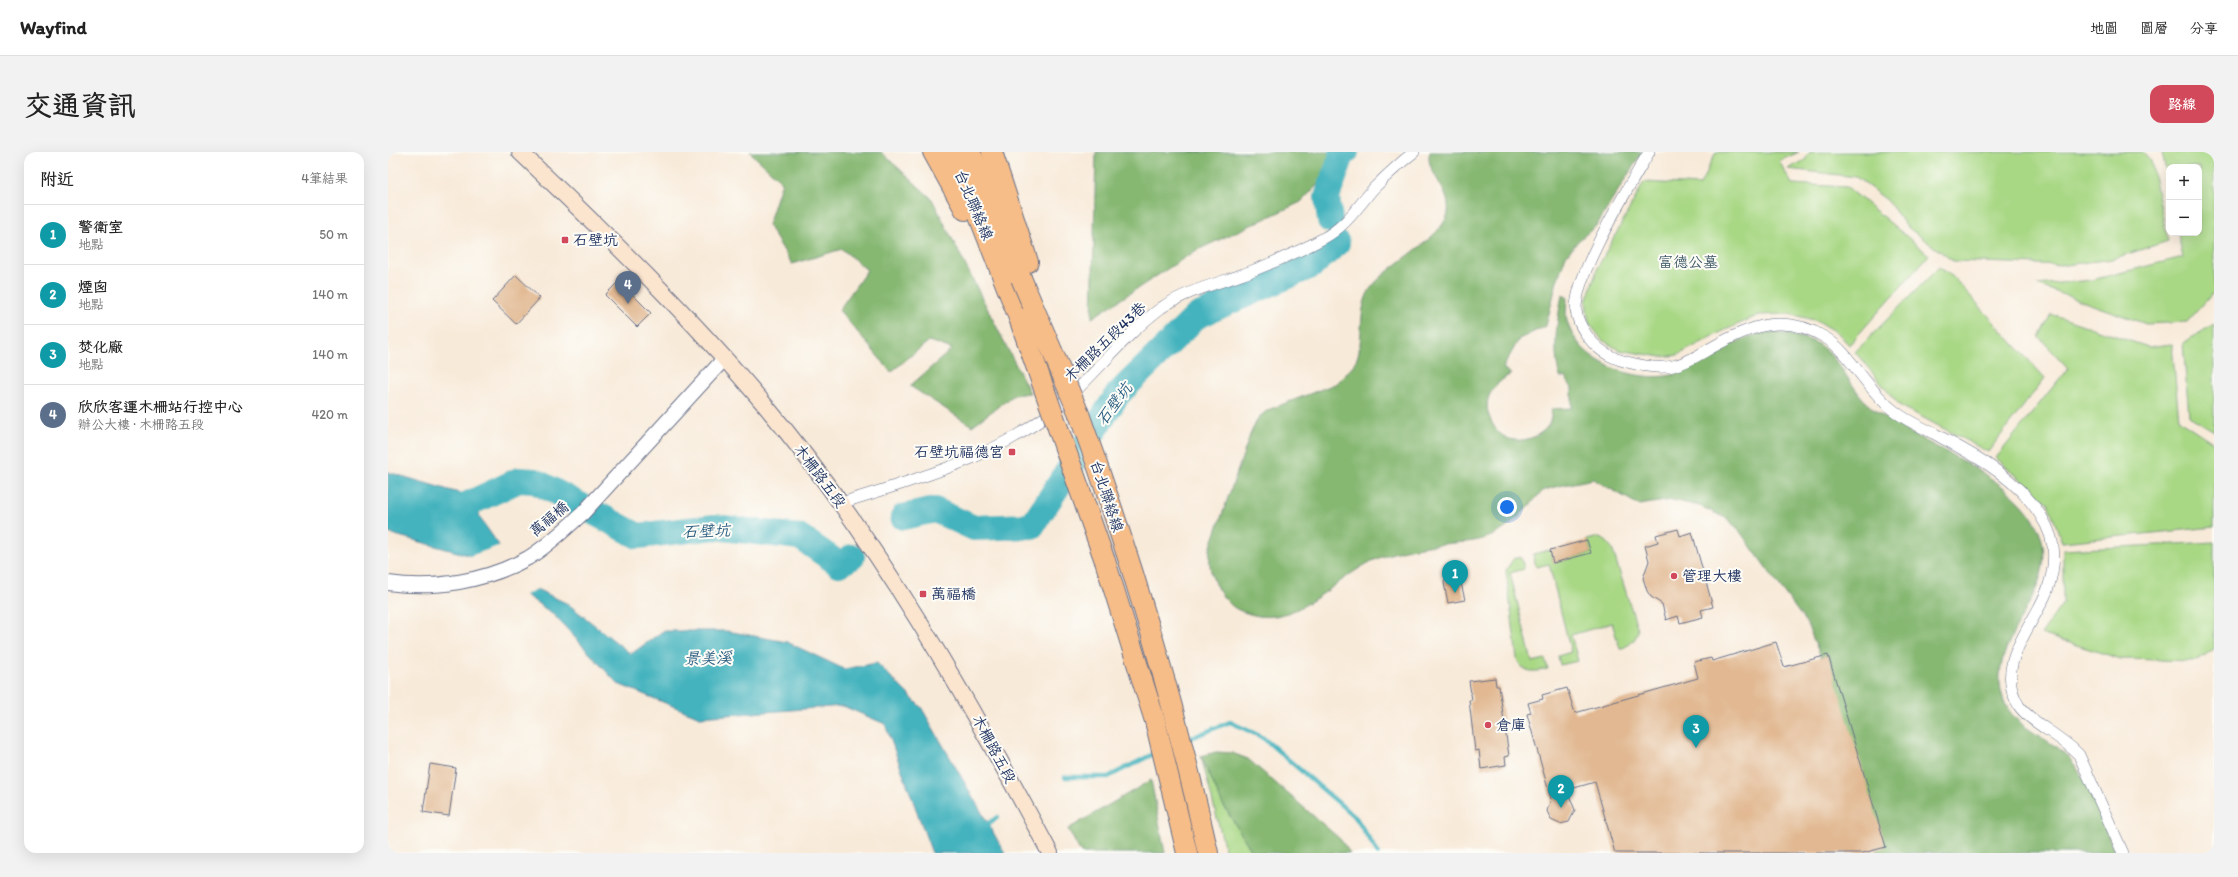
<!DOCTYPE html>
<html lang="zh-TW">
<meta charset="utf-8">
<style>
:root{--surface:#fff;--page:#f2f2f2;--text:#222;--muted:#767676;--line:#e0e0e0;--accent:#d1495b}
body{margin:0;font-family:Itim,"LXGW WenKai TC",sans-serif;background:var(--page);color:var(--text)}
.controls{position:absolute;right:12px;top:12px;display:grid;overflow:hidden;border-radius:8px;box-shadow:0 4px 16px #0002}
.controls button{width:36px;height:36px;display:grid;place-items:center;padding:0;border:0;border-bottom:1px solid var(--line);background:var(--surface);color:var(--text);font:20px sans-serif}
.you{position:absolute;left:1119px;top:355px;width:14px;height:14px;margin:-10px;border:3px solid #fff;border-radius:50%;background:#1a73e8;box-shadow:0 0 0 6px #1a73e833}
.badge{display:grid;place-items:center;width:26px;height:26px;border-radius:50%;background:var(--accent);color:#fff;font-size:13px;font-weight:700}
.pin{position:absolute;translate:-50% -33px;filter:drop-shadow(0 1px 2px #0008)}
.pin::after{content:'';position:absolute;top:21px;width:14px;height:12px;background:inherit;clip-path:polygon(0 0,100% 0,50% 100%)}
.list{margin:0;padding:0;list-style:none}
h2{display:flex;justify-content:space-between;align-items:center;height:52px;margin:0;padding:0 16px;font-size:17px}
h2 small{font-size:13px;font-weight:400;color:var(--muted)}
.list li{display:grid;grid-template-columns:26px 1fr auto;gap:12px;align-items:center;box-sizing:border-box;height:60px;padding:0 16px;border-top:1px solid var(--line)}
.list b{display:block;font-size:15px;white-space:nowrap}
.list p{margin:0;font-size:13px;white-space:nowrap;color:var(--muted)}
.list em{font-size:13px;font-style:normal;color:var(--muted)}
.map{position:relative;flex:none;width:1826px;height:701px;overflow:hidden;border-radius:12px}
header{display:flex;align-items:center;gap:24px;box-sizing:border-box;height:56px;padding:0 20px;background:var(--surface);border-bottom:1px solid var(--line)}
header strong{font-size:19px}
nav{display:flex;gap:22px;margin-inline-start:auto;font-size:14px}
.intro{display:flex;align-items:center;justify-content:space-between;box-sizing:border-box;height:96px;padding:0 24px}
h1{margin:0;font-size:28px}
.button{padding:10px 18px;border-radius:12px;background:var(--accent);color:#fff;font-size:14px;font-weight:700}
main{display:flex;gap:24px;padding:0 24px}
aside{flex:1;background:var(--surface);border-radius:12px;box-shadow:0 4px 16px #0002}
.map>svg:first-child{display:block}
</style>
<header>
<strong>Wayfind</strong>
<nav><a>地圖</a><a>圖層</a><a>分享</a></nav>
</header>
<div class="intro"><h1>交通資訊</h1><a class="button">路線</a></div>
<main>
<aside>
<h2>附近<small>4筆結果</small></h2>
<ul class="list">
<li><span class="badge" style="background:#0f9aa8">1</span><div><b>警衛室</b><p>地點</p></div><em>50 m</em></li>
<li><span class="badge" style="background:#0f9aa8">2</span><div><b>煙囪</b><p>地點</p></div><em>140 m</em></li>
<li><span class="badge" style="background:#0f9aa8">3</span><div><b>焚化廠</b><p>地點</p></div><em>140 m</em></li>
<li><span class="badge" style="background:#5c6f8a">4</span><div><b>欣欣客運木柵站行控中心</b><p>辦公大樓 · 木柵路五段</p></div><em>420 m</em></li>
</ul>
</aside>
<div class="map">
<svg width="1826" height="701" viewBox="0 0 1826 701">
<rect width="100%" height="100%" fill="#fdfcf7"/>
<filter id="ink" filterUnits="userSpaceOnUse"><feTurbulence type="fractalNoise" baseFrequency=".025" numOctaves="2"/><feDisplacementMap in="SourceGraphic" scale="8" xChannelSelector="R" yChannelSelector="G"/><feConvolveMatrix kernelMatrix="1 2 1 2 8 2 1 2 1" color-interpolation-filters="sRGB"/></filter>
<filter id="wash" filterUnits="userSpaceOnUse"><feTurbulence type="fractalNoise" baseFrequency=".012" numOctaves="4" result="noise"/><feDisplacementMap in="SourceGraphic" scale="16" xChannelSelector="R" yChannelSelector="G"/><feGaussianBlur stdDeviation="0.9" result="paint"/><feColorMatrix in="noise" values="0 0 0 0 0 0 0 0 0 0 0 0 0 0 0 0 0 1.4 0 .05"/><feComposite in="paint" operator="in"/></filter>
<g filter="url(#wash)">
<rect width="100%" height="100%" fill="#f8ead9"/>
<!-- green -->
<g fill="#a9d885" stroke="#628472">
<path d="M1328,0h83l-20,9 13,23 55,3 82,68 -80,90 -11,-12 -20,-12 -29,-7 -30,1 -38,17 -43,23 -16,2 -43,-7 -17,-10 -13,-17 -3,-21 12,-35 46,-85 56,3z"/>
<path d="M1422,0h333l8,9 17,80 -56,18 -46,6 -113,-4 -47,-35 -18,-25 -32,-24 -68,-8 17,-9z"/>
<path d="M1774,0h52v140l-27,30 -41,2 -109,-39 55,-5 91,-23 -5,-24h21v-66h-30v21z"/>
<path d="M1551,115l14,10 92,101 -57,74 -89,-47 -44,-53z"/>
<path d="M1663,162l97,33 24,-3 7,76 35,23v84l-152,15 -14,-39 -52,-45 72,-90 -29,-31z"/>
<path d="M1826,172v107l-25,-15 -6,-73z"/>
<path d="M1211,385l4,1 9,10 26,82c-2,11 -8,15 -18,19l-8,-26 -41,12 7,26 -18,4 -2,-9 13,-4 -22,-88 -13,3 -3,-13 17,-4 3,13 38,-10 -4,-13z"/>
<path d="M1826,390v107l-18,12 -75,-2 -80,-25 22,-31v-53z"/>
<path d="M1133,405l3,12 -14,4 22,89 13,-3 3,10c-13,3 -25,5 -31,-10l-11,-89 8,-12z"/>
<path d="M813,604l21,47 31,50h-27z"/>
</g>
<!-- forest -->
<g fill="#86b872" stroke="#507468">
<path d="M362,0h131l51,47 98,194 -16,2 -42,31 -62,-40 42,-37 -23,-8 -38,31 -52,-62 28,-40 -25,-21 -50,15 -24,-39 14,-43z"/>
<path d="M708,0h253l-48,50 -106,49 -103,67z"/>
<path d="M1042,0h212l-45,73 -19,16 -12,15 -9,25 -11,45 -27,13 -16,29 8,6c-19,11 -30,26 -20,47 3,6 8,13 14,16 15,8 36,0 44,-13 2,-4 2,-10 3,-15l20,-1v-20l-7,-11h-5c-8,-27 -3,-55 2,-82l5,2c0,7 -2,17 0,24 11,41 67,62 105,54 9,-2 18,-8 26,-13 20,-10 51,-30 73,-30 6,0 13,2 19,3 10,2 24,5 32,12 21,16 30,44 50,61 53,45 203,80 166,176 -13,35 -49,74 -35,114 11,34 52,39 71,66 19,25 29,60 41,89h-238l-49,-198 -7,2 -14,-33 -66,-91 -13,-14 -28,-13 -28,-6 -33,5 -46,-26c-12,3 -40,7 -50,12 -4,3 -9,9 -12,13 -13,13 -23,25 -40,32 -16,7 -31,6 -47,8 -21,2 -46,6 -65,14 -41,16 -81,71 -129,56 -10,-3 -16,-5 -23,-13 -14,-15 -19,-32 -17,-52l40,-114 8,-17 10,-8 67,-26c10,-8 22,-20 24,-33 4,-22 -1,-49 15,-67 17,-20 69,-47 74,-71 4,-23 -25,-44 -18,-61z"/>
<path d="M828,600l16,1 16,6 92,80 10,14h-97l-31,-50 -21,-47z"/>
<path d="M763,628l14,73h-84l-13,-24z"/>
</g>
<!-- water -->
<path fill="#44b3be" stroke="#30718e" d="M0,320l88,26 4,20 46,66 42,20 63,50 32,-23h64l60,11 57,27 33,-6 44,44 84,146h-73l-47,-129 -42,-18 -143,11 -82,-33 -65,-70 -85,-59 -80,-22z"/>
<!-- pier -->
<path fill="#f8ead9" d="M113,393l26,37 12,6 -16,8 -56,-39z"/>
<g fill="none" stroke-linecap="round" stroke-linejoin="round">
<!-- stream -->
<g stroke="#44b3be" stroke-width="4.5">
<path d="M798,588l44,-18 32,15 94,81 22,35"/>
<path d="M677,625h43l49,-25"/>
<path d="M596,674l14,-9"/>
</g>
<!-- river -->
<g stroke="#44b3be" stroke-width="26">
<path d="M942,68l-3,-23 15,-42 4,-3"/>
<path d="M63,360l68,-32 16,1 103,55 76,-9 86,10 39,27 13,-7"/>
<path d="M515,365l32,-7 39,18 58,-2 86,-132 79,-78 116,-51 24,-22"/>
</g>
</g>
<g id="blocks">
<!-- building -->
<g fill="#e1b891">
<path d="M128,123l24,23 -24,26 -24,-23z"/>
<path d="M231,129l32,32 -14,14 -32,-32z"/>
<path d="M1290,377l2,7 12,-4 21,75 -12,3 2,7 -23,6 -2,-7 -12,4 -4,-16 -11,-7 -4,-6 -4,-13 6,-17 -4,-15 13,-4 -2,-7z"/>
<path d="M1199,388l4,13 -38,10 -3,-13z"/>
<path d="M1065,423l7,4 5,21 -17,3 -4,-20 2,-5z"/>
<path d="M1388,490l8,25 44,-12 58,192 -23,6h-248l-20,-71 -28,8 8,20 -6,12 -9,2 -9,-4 -4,-9 4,-12 -24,-85 4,-1 -3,-10 15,-4 -1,-4 25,-7 8,25 123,-35 -4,-16 17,-4 1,3z"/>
<path d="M1107,526l1,8h3l10,70 -4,1 1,8 -25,4 -2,-19 -4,1 -6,-51h3l-3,-19z"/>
<path d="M42,612l26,4 -7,48 -26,-4z"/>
</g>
</g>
</g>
<g filter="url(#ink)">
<use href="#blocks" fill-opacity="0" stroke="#687089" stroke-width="1"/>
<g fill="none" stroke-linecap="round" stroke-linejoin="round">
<!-- minor casing -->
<g stroke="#687089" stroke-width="12">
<g id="minor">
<path d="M1261,0c-20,35 -74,121 -73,158 1,9 5,17 10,24 10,15 24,24 41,28 15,4 32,7 46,4 14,-3 26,-11 38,-18 39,-22 73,-36 115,-10 24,15 42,53 67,72 12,10 26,16 40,23 35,19 71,37 97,68 11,13 20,27 23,45 2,15 -1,31 -6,45 -14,36 -54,74 -28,115 11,16 44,31 60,49l44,98"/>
<path d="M453,351c78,-25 164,-47 226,-104 32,-29 59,-65 94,-91 25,-17 55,-24 83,-34 26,-10 53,-21 78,-35 23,-12 35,-31 51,-50 13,-13 27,-26 41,-37"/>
</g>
</g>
<!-- tertiary casing -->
<g stroke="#687089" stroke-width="16">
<path id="tertiary" d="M0,431c46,7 99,-2 140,-25 20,-12 37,-29 55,-45l141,-154"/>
</g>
<!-- secondary casing -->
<g stroke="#687089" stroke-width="18">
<path id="secondary" d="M132,0c85,81 169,162 244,252 115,137 202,292 286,449"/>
</g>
<!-- motorway casing -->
<g stroke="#687089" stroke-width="22">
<g id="motorway">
<path d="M545,0l32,58"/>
<path d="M563,0l13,26 55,140"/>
<path d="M582,0l11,23 40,103"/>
<path d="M604,0l36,110"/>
<path d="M691,262c52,143 96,290 129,439"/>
<path d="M717,409l50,160 32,132"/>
</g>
</g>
<!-- minor -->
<use href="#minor" stroke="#fff" stroke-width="11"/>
<!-- tertiary -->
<use href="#tertiary" stroke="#fff" stroke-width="14"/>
<!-- secondary -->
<use href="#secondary" stroke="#fce5cf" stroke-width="16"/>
<!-- motorway -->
<use href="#motorway" stroke="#f7bd88" stroke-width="20"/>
<!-- motorway-bridge casing -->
<g stroke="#687089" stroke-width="22" stroke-linecap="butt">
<g id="motorway-bridge">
<path d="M633,126l58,136"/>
<path d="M631,166l86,243"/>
</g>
</g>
<!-- motorway-bridge -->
<use href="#motorway-bridge" stroke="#f7bd88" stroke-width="20"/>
</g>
</g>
<!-- markers -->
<g fill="#d1495b" stroke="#fdfcf7" stroke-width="1.5">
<rect x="173" y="84" width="8" height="8" rx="2"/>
<rect x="620" y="296" width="8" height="8" rx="2"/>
<circle cx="1286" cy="424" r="4"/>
<rect x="531" y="438" width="8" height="8" rx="2"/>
<circle cx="1100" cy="573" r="4"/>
</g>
<g text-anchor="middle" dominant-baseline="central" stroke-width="4" stroke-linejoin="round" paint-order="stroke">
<!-- street labels -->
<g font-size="15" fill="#1b2f5e" stroke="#fdfcf7">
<text transform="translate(586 53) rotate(67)">台北聯絡線</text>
<text transform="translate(717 190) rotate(-44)">木柵路五段43巷</text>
<text transform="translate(432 324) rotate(53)">木柵路五段</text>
<text transform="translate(719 344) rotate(72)">台北聯絡線</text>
<text transform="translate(161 367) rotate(-40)">萬福橋</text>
<text transform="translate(606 597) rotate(62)">木柵路五段</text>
</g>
<!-- poi labels -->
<g font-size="15" fill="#1b2f5e" stroke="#fdfcf7" text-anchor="start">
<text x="185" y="88">石壁坑</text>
<text x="616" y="300" text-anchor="end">石壁坑福德宮</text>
<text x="1294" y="424">管理大樓</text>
<text x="543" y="442">萬福橋</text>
<text x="1108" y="573">倉庫</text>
</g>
<!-- park labels -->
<g font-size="15" fill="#3e5968" stroke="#fdfcf7">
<text x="1300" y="110">富德公墓</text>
</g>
<!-- water labels -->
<g font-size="16" font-style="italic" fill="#295d80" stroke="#fdfcf7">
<text transform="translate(726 252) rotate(-53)">石壁坑</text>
<text transform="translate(318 379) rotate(-2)">石壁坑</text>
<text transform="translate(320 506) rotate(-1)">景美溪</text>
</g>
</g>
</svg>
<div class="controls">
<button>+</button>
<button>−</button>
</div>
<div class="you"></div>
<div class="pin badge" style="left:1067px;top:441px;background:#0f9aa8">1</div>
<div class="pin badge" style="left:1173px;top:656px;background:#0f9aa8">2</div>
<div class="pin badge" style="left:1308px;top:596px;background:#0f9aa8">3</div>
<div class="pin badge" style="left:240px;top:152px;background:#5c6f8a">4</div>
</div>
</main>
